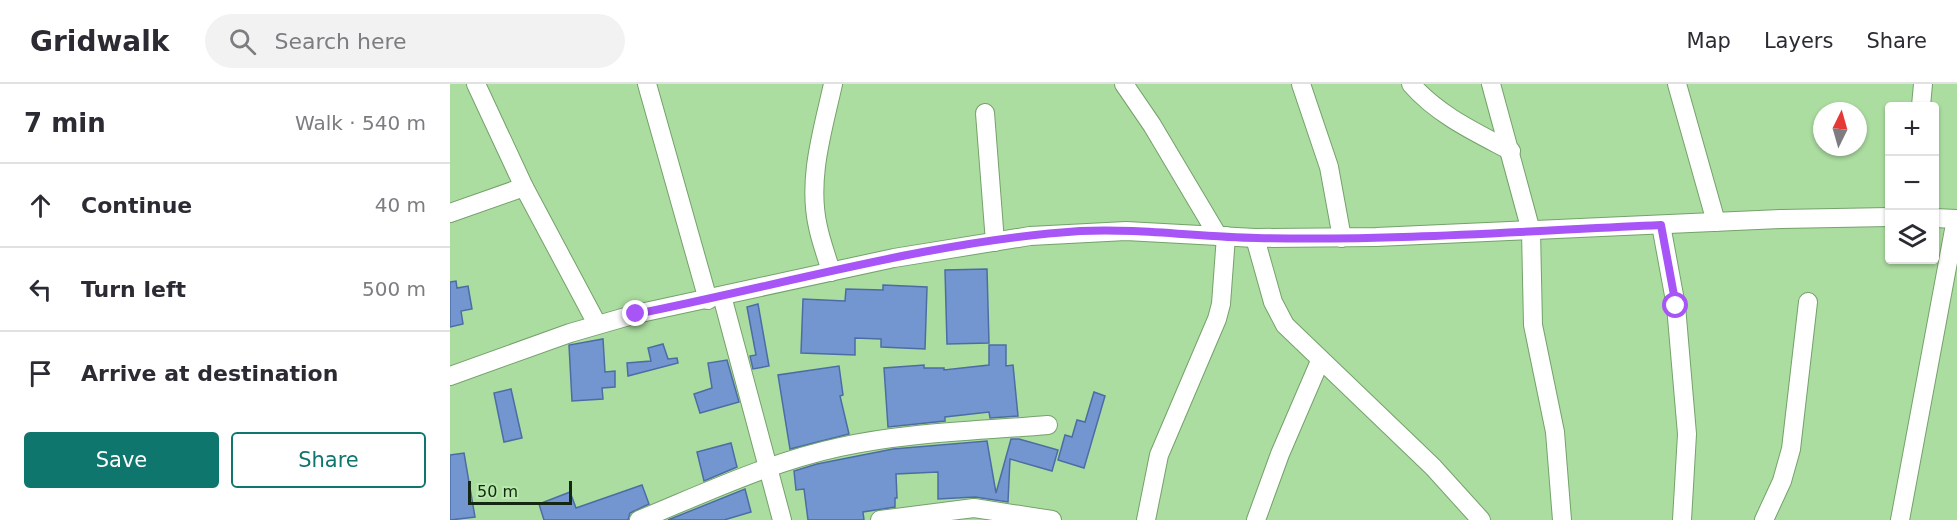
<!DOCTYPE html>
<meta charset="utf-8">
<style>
:root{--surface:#fff;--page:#f2f2f3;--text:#2b2b33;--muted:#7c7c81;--line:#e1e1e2;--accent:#0f766e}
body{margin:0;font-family:"DejaVu Sans",sans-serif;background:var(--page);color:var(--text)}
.controls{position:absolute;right:18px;top:18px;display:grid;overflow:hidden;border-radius:6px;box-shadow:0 2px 4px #0004}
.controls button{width:54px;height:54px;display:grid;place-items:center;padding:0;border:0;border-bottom:2px solid var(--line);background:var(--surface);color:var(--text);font:30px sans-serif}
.compass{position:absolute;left:1363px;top:18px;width:54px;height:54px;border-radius:50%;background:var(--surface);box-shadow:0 2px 4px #0004;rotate:5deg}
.scale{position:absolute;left:18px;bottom:15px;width:104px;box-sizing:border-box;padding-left:6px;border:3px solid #142710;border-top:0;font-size:16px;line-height:21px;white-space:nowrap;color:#142710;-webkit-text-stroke:4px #b8e9ad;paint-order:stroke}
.stop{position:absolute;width:18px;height:18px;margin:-14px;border:4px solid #a855f7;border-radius:50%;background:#fff}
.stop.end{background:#a855f7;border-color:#fff;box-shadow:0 2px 6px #0008}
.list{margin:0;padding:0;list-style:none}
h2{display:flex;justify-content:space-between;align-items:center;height:78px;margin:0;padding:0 24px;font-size:26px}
h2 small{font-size:20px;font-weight:400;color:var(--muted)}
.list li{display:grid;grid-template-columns:39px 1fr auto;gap:18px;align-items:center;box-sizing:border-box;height:84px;padding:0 24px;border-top:2px solid var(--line)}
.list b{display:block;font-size:22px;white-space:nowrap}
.list em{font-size:20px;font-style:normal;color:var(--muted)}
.actions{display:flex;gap:12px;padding:18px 24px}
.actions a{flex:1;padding:14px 0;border:2px solid var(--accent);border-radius:6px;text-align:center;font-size:21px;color:var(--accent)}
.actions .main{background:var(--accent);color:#fff}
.icon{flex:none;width:33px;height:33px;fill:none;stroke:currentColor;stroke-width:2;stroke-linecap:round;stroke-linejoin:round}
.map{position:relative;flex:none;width:1507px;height:436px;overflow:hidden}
header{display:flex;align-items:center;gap:36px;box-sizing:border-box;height:84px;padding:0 30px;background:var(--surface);border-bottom:2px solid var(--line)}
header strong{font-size:28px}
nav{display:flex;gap:33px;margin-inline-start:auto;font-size:21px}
.search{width:420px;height:54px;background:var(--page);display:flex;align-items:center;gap:15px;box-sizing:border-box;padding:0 21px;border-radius:33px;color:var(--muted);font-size:22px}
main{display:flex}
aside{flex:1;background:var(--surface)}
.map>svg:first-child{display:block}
</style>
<header>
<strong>Gridwalk</strong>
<div class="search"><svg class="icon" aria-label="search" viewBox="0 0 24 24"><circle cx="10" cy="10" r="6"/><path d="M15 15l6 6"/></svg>Search here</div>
<nav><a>Map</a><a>Layers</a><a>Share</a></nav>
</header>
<main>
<aside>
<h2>7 min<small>Walk · 540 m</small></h2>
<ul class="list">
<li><svg class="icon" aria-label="ahead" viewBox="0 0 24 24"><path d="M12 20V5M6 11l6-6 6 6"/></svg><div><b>Continue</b></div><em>40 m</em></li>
<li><svg class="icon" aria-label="left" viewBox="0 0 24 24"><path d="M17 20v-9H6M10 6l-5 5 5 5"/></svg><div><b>Turn left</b></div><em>500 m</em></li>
<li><svg class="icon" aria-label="arrive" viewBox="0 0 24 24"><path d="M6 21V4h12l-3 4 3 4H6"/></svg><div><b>Arrive at destination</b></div></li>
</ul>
<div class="actions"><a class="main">Save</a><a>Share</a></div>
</aside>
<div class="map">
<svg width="1507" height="436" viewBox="0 0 1507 436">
<rect width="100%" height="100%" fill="#abdca0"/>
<!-- building -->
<g fill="#7396d0" stroke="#4c6da4" stroke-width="1.5">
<path d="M537,185l2,74 -42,1 -2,-74z"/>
<path d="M6,197l1,7 11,-2 4,23 -11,2 2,13 -13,3v-45z"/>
<path d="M433,201l44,2 -2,62 -44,-2v-8l-26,-1v17l-54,-2 2,-54 42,2 1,-12 37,1z"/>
<path d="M308,220l11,62 -16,3 -3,-13 6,-1 -9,-48z"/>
<path d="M153,255l2,33 10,-1v16l-13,1 1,11 -31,2 -3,-56z"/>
<path d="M213,260l5,15 9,-1 1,5 -50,13 -1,-13 24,-2 -3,-13z"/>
<path d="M539,261h17v21l7,-1 5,51 -28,2 -1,-6 -44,5v4l-57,6 -4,-59 40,-3v3h20v2l45,-5z"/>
<path d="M277,276l12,42 -39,11 -6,-19 18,-6 -4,-25z"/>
<path d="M389,282l4,29 -3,1 9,38 -59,15 -12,-74z"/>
<path d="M61,305l11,49 -18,4 -10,-49z"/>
<path d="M644,308l11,4 -21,72 -26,-8 7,-25 7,2 5,-17 8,2z"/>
<path d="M561,355h8l39,11 -6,21 -42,-12 -2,43 -33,-5 -37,2v-27l-42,2 1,24h-2v9l-32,5 1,8h-56l-4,-31 -8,1 -2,-19 23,-7 76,-15 94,-8 9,52z"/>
<path d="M281,359l6,24 -33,14 -7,-29z"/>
<path d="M14,369l11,64 -25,3v-65z"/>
<path d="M192,401l7,19 -19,9 -2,7h-84l-5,-16 31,-12 6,16z"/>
<path d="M295,405l6,23 -27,8h-56z"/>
</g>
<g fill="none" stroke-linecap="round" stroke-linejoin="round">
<!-- minor casing -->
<g stroke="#74a26a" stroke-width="20">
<g id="minor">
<path d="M26,0l48,103 73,137"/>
<path d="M197,0l61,216"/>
<path d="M674,0l28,41 66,111"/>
<path d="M851,0l28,83 13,71"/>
<path d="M961,0c27,31 64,48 100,67"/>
<path d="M1041,0l40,147 2,94 22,107 7,88"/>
<path d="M1227,0l39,138"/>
<path d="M1471,22l2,-22"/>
<path d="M535,29l10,129"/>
<path d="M0,129l74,-26"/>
<path d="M1484,134l23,1"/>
<path d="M1211,141l15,81 11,128 -5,86"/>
<path d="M805,154l18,64 12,23 148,142 48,53"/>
<path d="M381,188c-4,-15 -10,-30 -13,-45 -11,-48 5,-97 15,-143"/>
<path d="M272,212l60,224"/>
<path d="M0,292l120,-43 66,-19 258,-56 136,-22 96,-5 129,7 121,-1 405,-18 109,-2"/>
<path d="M189,436c66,-27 131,-58 201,-73 67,-15 139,-16 208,-22"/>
<path d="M430,436l94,-12 78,12"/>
<path d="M696,436l13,-65 58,-136 4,-15 5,-68"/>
<path d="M806,436l24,-66 40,-93"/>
<path d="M1314,436l18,-39 9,-32 17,-147"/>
<path d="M1450,436l56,-301"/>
</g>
</g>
<!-- minor -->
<use href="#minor" stroke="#fff" stroke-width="18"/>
</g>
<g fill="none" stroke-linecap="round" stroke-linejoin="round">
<!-- route -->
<path stroke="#a855f7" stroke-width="8" d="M186,230c146,-29 295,-73 444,-83 59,-3 118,6 177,7 134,3 270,-7 404,-13l15,81"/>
</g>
</svg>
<div class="controls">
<button>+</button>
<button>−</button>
<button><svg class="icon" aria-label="layers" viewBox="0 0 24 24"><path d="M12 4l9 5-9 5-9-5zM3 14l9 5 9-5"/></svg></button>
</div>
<svg class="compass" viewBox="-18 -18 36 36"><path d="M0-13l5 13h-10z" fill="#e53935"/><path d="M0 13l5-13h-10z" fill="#7c7c81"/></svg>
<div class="scale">50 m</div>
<div class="stop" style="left:1226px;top:222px"></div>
<div class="stop end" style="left:186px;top:230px"></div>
</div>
</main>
